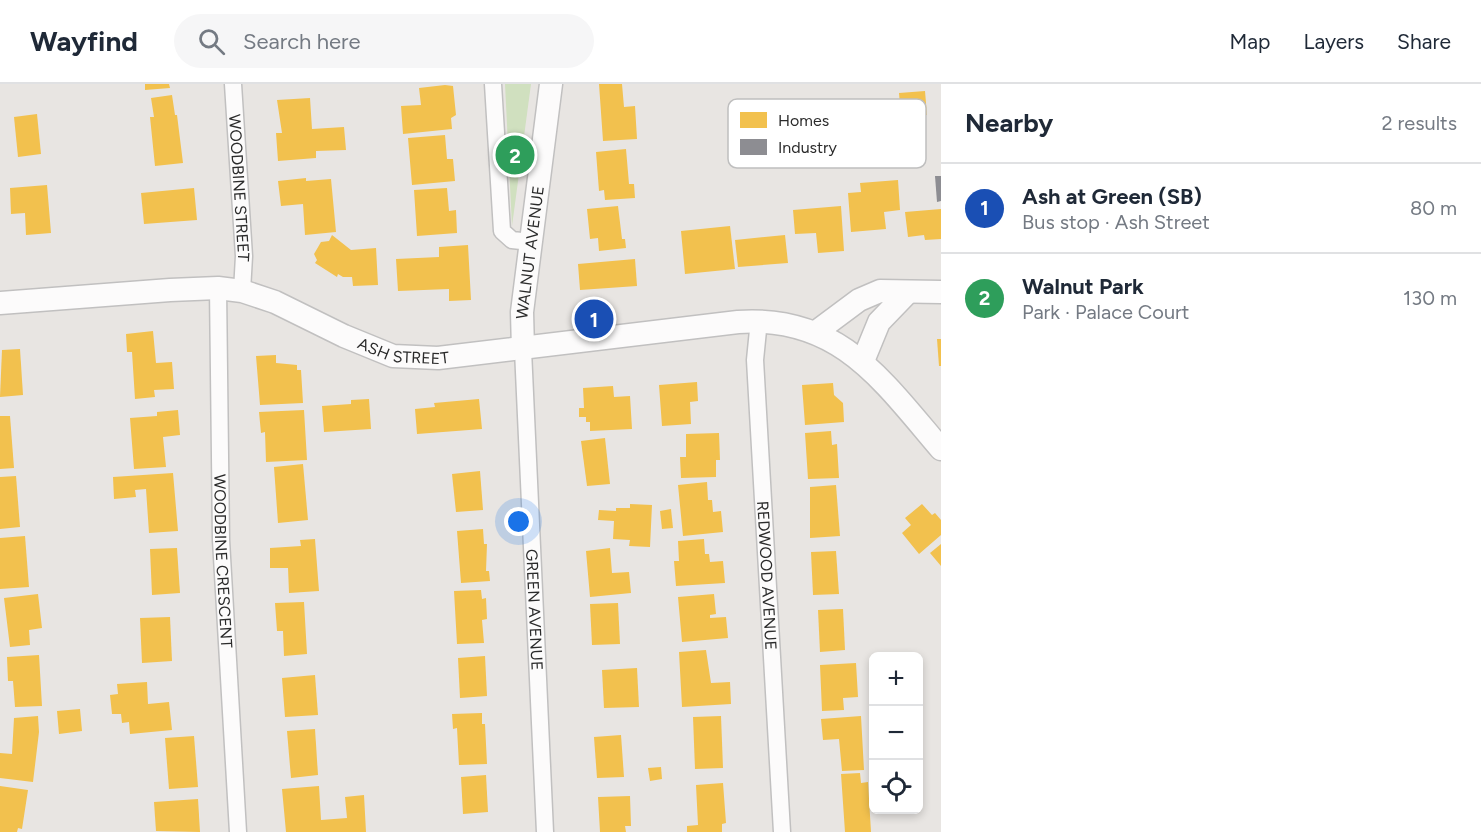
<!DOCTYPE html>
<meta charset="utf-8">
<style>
:root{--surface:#fff;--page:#f6f6f7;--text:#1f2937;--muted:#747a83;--line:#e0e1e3;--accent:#6d6c6b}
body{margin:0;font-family:Figtree,sans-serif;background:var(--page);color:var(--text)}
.controls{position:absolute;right:18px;bottom:18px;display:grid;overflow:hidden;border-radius:9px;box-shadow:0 3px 9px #0003}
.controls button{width:54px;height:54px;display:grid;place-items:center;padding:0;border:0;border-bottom:2px solid var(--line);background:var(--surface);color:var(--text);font:30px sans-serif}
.you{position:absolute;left:519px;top:438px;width:21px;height:21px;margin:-15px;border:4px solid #fff;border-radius:50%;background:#1a73e8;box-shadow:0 0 0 9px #1a73e833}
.badge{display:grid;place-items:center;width:39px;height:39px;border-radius:50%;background:var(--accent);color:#fff;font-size:20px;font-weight:700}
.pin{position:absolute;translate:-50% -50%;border:3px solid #fff;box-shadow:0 2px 6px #0006}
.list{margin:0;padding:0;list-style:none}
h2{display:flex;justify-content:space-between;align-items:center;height:78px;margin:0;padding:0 24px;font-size:26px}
h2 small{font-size:20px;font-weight:400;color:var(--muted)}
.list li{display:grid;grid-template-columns:39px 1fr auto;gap:18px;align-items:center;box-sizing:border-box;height:90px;padding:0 24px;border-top:2px solid var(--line)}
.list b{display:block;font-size:22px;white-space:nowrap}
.list p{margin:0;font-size:20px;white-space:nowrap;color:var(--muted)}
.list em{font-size:20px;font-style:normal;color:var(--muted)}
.icon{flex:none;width:33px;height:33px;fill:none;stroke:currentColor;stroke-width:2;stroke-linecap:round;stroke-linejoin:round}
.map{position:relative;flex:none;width:941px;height:748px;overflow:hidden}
header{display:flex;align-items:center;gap:36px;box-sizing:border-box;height:84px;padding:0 30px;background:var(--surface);border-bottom:2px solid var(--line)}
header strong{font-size:28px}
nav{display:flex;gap:33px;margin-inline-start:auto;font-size:21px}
.search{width:420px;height:54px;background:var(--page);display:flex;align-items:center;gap:15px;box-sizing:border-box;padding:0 21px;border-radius:33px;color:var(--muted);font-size:22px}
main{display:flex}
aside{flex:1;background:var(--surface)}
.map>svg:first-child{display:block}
</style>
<header>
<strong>Wayfind</strong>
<div class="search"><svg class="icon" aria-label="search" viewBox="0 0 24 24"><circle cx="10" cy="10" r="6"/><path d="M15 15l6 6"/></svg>Search here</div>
<nav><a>Map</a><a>Layers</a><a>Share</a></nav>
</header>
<main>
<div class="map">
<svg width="941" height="748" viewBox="0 0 941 748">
<rect width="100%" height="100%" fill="#e8e5e2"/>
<!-- green -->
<path fill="#d0e0bf" d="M505,0h26l-19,142z"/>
<!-- homes -->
<g fill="#f2c14e">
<path d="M145,0h24l1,4 -25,2z"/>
<path d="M599,0h23l2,23 11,-1 2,33 -34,2z"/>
<path d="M445,1l8,1 3,29 -5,3 1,11 -49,5 -2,-28 20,-1 -2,-17z"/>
<path d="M925,7l2,24 -26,2 -2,-24z"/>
<path d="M172,11l3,20h2l6,48 -28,3 -5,-49h4l-3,-19z"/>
<path d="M310,14l2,31 32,-2 2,23 -30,1v7l-38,3 -2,-28h6l-5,-33z"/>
<path d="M37,30l4,40 -23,3 -4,-40z"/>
<path d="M445,51l2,24h6l2,22 -43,4 -4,-47z"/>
<path d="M626,65l3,35h5l1,14 -30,2 -1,-10 -5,1 -3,-39z"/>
<path d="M306,94v3l25,-2 5,53 -31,3 -2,-31 -22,2 -3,-25z"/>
<path d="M898,96l2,30 -16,2 2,17 -35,3 -3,-39 13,-1 -1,-9z"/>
<path d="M47,101l4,48 -25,2 -1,-22 -14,1 -1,-26z"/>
<path d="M194,104l3,32 -53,4 -3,-31z"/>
<path d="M447,104l2,23 7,-1 1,23 -40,3 -3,-46z"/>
<path d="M618,122l4,33h3l1,9 -27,3 -1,-13 -8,1 -3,-30z"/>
<path d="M841,122l3,45 -26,2 -2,-20 -21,1 -2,-24z"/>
<path d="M941,125v30l-16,1 -1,-5 -16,2 -3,-25z"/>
<path d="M730,142l5,43 -50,5 -4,-43z"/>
<path d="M332,151l19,15 25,-2 2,37 -25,1 -1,-9h-9l-5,-3 -1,3 -22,-14 2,-3 -3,-6 7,-12 8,-1z"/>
<path d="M785,151l3,28 -50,4 -3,-27z"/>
<path d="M468,161l3,55 -22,1v-12l-51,2 -2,-32 43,-2v-10z"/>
<path d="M635,175l2,27 -57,4 -2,-26z"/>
<path d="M153,247l3,32 16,-1 2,27 -20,1 1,7 -20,2 -3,-47h-5l-1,-18z"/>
<path d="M937,255h4v27h-2z"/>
<path d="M20,265l3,46 -23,2 2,-47z"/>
<path d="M276,271v8l21,2v5h4l2,33 -43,2 -4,-49z"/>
<path d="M697,298l1,19 -8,1 1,22 -29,2 -3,-41z"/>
<path d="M833,299l1,12 9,8 1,19 -39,3 -3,-40z"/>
<path d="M613,302l1,11 16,-1 2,33 -42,2v-9h-4v-5h-7v-9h5l-1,-20z"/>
<path d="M369,315l2,30 -47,3 -2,-26 29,-2v-4z"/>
<path d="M479,315l3,30 -65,5 -2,-25 20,-2 -1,-4z"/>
<path d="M178,326l2,25 -17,2 3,30 -32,2 -4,-51 27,-2v-4z"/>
<path d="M304,326l3,50 -41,2 -1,-30 -4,1 -2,-21z"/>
<path d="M0,332h10l4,52 -14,1z"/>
<path d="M831,347l1,14 5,-1 2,34 -31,1 -3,-46z"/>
<path d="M719,349l1,27h-4v17l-35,1 -1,-21h6v-23z"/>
<path d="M605,354l5,46 -23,2 -6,-45z"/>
<path d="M303,380l5,56 -30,3 -4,-56z"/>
<path d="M480,387l3,39 -27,2 -4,-38z"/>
<path d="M173,389l5,58 -29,2 -3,-44 -11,1 1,7 -22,2 -1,-22z"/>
<path d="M16,392l4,51 -20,2v-52z"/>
<path d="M707,398l1,18h4l1,12 8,-1 2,21 -40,4 -5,-51z"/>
<path d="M836,401l4,51 -30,2v-51z"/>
<path d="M630,420l22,1 -2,42 -21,-1 1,-6 -17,-1 1,-18 -16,-1 1,-10 17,1v-3h14z"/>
<path d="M922,420l10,11 3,-2 6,7v15l-22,19 -17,-21 9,-8 -6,-7z"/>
<path d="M671,425l2,19 -11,1 -2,-18z"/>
<path d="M483,445l1,15h3l-1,27h3l1,10 -29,2 -4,-52z"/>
<path d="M25,452l4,51 -29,2v-51z"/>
<path d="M315,455l4,52 -30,2 -1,-25h-18v-20l31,-2 -1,-6z"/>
<path d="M704,455l1,15h4l1,8 13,-1 2,22 -49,3 -2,-25h5l-1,-20z"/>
<path d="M941,460v22l-11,-13z"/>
<path d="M177,464l3,45 -28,2 -2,-46z"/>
<path d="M610,464l2,25 17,-1 2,21 -41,4 -4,-46z"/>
<path d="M836,467l3,43 -26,1 -2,-43z"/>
<path d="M481,506l1,9 4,-1 1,21 -5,1 2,23 -27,1 -3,-53z"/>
<path d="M38,510l4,34 -13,2 1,15 -20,2 -6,-49z"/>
<path d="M714,510l2,20 -6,1v3l16,-1 2,21 -46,4 -4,-45z"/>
<path d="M304,518l3,52 -23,2 -1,-25h-6l-2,-28z"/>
<path d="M618,519l2,41 -28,1 -2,-41z"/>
<path d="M843,525l2,41 -25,2 -2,-42z"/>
<path d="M170,533l2,44 -30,2 -2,-45z"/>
<path d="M706,566l5,33 19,-1 1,22 -49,3 -3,-55z"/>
<path d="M39,571l3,51 -27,1 -2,-26h-5l-1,-24z"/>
<path d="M485,572l2,40 -27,2 -2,-40z"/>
<path d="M856,579l2,34 -15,1 1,12 -22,1 -2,-46z"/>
<path d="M637,584l2,39 -35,1 -2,-38z"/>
<path d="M315,591l3,40 -33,2 -3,-39z"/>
<path d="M147,598l1,22 21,-2 3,28 -42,4 -1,-12 -7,1 -1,-9h-9l-2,-19 8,-1 -1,-10z"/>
<path d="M80,625l2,22 -23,3 -2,-23z"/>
<path d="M482,629v11h3l2,40 -28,1 -2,-37 -4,1 -1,-15z"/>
<path d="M38,632l1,16 -6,50 -33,-4v-25l12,1 2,-36z"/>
<path d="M721,632l2,52 -28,1 -2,-52z"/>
<path d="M861,632l3,54 -22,1 -3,-32 -16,1 -2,-21z"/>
<path d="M315,645l3,46 -27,3 -4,-47z"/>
<path d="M621,651l3,42 -27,1 -3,-41z"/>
<path d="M194,652l4,51 -29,2 -4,-51z"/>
<path d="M661,683l1,12 -12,2 -2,-13z"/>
<path d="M860,689l1,10 7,-1 3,50h-26l-4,-58z"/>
<path d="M486,691l2,37 -25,2 -2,-37z"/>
<path d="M723,699l3,40 -4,1v8h-35v-6l11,-1 -2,-40z"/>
<path d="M0,702l28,4 -6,39 -4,-1 -1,4h-17z"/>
<path d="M319,702l2,34 26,-2 -2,-21 19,-2 2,37h-80l-4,-43z"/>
<path d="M630,712l1,30h-6l1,6h-26l-2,-35z"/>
<path d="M198,715l2,33 -44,-1 -2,-29z"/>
</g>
<!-- industry -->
<path fill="#8d8d92" d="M935,92h6v25l-4,1z"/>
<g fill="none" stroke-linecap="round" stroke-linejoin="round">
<!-- street casing -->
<g stroke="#c1c0c0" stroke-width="19">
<g id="street">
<path id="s1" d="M233,0l11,172 -2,35"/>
<path d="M493,0l9,147 10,9 19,2"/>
<path id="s2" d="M218,204l3,252 17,292"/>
<path id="s3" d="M759,236l-4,40 27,472"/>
<path id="s4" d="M523,266l22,482"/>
</g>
</g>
<!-- secondary casing -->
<g stroke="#c1c0c0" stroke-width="25">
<g id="secondary">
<path id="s5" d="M0,219l170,-13 48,-2 24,3 33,11 69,34 49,20 45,2 300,-36c101,-7 144,58 203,127"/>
<path d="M816,248l43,-32 21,-9 61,1"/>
<path id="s6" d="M523,266l-1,-38 29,-228"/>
<path d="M863,277l16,-39 28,-29"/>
</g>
</g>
<!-- street -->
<use href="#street" stroke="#fcfbfb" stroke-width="16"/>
<!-- secondary -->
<use href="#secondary" stroke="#fcfbfb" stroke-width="22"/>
</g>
<g text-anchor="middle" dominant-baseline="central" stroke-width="6" stroke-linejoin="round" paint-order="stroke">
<!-- street labels -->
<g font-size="16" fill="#2b2b2b" stroke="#fff">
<text stroke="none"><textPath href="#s1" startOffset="104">WOODBINE STREET</textPath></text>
<text stroke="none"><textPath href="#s6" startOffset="98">WALNUT AVENUE</textPath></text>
<text stroke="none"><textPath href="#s5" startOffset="417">ASH STREET</textPath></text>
<text stroke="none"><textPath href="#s2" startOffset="273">WOODBINE CRESCENT</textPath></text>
<text stroke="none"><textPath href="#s3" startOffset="256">REDWOOD AVENUE</textPath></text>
<text stroke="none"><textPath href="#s4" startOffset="260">GREEN AVENUE</textPath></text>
</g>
</g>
<!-- legend -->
<rect x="728" y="15" width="198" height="69" rx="9" fill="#fff" stroke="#bfbfbf" stroke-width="1.5"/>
<rect x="740" y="28" width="27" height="16" fill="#f2c14e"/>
<rect x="740" y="55" width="27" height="16" fill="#8d8d92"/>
<g font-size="16" fill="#2b2b2b">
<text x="778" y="42">Homes</text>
<text x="778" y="69">Industry</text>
</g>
</svg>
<div class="controls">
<button>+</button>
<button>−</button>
<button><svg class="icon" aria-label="locate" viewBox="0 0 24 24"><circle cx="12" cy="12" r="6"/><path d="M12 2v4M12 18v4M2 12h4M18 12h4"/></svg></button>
</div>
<div class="you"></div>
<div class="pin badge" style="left:594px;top:235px;background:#1a4fb4">1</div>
<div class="pin badge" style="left:515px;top:71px;background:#2e9e5b">2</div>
</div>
<aside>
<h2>Nearby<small>2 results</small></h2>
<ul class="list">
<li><span class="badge" style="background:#1a4fb4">1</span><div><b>Ash at Green (SB)</b><p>Bus stop · Ash Street</p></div><em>80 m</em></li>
<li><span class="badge" style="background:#2e9e5b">2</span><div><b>Walnut Park</b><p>Park · Palace Court</p></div><em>130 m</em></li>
</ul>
</aside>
</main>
